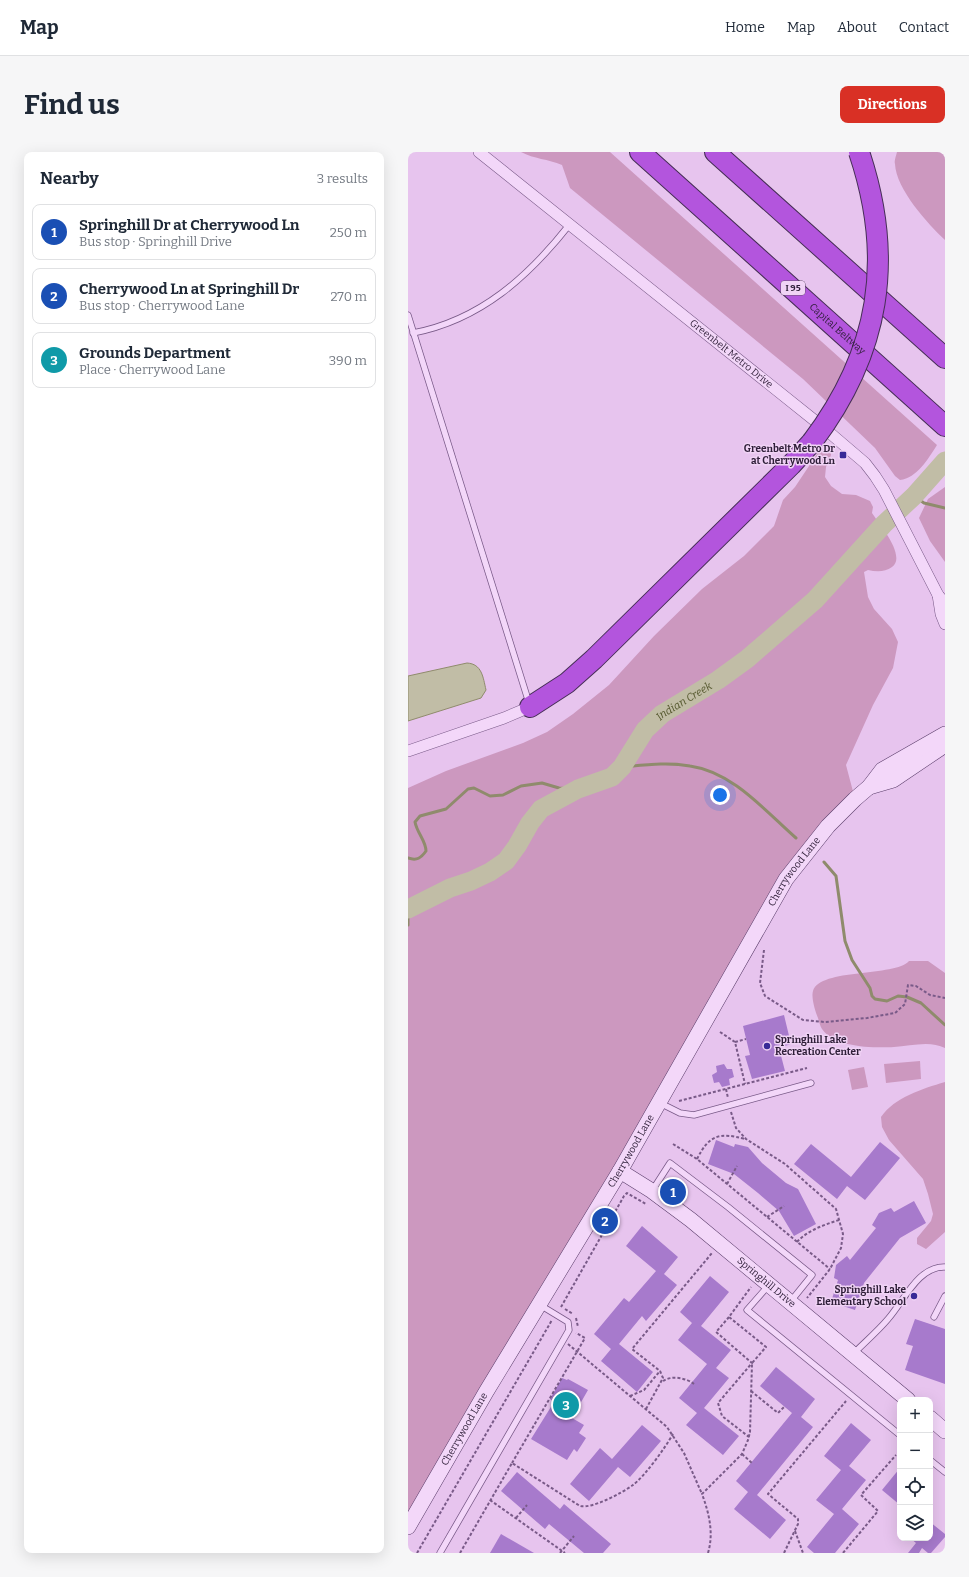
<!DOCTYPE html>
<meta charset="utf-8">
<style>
:root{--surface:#fff;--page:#f6f6f7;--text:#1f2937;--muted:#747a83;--line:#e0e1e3;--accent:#d93025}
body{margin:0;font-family:Bitter,serif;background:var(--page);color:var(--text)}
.controls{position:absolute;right:12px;bottom:12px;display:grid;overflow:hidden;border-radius:8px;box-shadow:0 4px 16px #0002}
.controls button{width:36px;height:36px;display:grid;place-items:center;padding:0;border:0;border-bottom:1px solid var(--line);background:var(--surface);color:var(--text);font:20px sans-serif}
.you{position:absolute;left:312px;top:643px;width:14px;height:14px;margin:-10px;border:3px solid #fff;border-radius:50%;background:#1a73e8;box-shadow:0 0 0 6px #1a73e833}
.badge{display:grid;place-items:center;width:26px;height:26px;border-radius:50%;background:var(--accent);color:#fff;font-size:13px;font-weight:700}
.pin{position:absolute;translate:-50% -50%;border:2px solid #fff;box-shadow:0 1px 4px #0006}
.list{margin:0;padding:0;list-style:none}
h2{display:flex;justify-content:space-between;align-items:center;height:52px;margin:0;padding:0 16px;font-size:17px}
h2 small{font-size:13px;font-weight:400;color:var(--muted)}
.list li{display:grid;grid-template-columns:26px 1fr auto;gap:12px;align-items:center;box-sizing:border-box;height:56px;margin:0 8px 8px;padding:0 8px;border:1px solid var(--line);border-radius:8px}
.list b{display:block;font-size:15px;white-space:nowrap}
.list p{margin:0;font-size:13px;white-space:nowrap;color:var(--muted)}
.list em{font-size:13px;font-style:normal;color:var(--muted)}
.icon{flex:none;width:22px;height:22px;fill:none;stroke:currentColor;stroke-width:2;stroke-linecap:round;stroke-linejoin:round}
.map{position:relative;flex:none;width:537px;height:1401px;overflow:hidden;border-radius:8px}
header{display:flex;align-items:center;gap:24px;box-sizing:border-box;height:56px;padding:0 20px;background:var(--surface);border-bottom:1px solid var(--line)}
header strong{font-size:19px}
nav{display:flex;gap:22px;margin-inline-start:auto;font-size:14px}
.intro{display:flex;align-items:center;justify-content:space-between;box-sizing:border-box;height:96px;padding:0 24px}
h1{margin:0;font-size:28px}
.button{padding:10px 18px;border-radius:8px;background:var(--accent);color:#fff;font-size:14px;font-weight:700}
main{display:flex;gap:24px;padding:0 24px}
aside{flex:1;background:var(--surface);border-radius:8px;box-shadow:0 4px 16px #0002}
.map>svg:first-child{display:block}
</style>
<header>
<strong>Map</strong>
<nav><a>Home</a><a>Map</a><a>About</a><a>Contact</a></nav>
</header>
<div class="intro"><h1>Find us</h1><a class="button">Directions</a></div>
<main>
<aside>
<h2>Nearby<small>3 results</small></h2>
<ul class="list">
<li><span class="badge" style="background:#1a4fb4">1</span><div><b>Springhill Dr at Cherrywood Ln</b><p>Bus stop · Springhill Drive</p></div><em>250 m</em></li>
<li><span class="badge" style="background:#1a4fb4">2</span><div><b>Cherrywood Ln at Springhill Dr</b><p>Bus stop · Cherrywood Lane</p></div><em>270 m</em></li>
<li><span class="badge" style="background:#0f9aa8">3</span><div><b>Grounds Department</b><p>Place · Cherrywood Lane</p></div><em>390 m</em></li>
</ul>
</aside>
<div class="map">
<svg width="537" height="1401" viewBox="0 0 537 1401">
<rect width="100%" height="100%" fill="#e7c4ee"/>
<!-- green -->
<g fill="#cc98bf">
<path d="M113,0h89l327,293c-9,14 -20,33 -37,35l-5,-4 -20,-28 -72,-69 -233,-191 -8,-23c-14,-6 -28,-6 -41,-13z"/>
<path d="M489,0h48v88c-17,-16 -49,-51 -50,-76 -1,-3 1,-8 2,-12z"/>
<path d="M419,296l4,3v4l-5,12 -1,10 6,9 11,8 14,1 14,6 3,6 -1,6c7,11 35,43 20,54 -7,5 -15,5 -24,3l-4,2 4,25 6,12 18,20 6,13 -5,26 -20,37 -27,60 9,34 -46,49 -401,679v-739l38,-17 77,-28 24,-11 26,-18 36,-29 45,-49 48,-47 42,-33 30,-30 9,-26 12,-13 24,-36z"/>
<path d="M537,335v75l-15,-21 -11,-23 9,-19z"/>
<path d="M501,809h19l17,12v75c-15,-8 -35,-2 -51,-1 -20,1 -59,1 -72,-18 -2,-3 -3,-8 -4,-11 -3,-7 -7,-21 -5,-27 7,-23 82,-14 96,-30z"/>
<path d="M512,909l1,18 -35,4 -2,-19z"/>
<path d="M456,915l4,20 -16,3 -4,-20z"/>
<path d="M537,930v150l-19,17 -9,-5v-6l14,-17 2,-7 -5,-20 -5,-15 -34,-39 -7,-13 -1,-10c14,-20 41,-28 64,-35z"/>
</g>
<!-- water -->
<path fill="#c1bda6" stroke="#8f8b6c" d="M59,511c15,1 16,14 19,27l-5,8 -73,23v-45z"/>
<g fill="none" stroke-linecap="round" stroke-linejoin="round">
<!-- stream -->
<g stroke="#8f8b6c" stroke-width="3">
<path d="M506,344l10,7 21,5"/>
<path d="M214,615c23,-2 46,-5 68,-1 43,6 75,45 106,72"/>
<path d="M0,706c9,3 13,0 18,-7 0,-10 -9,-18 -11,-29l5,-6 26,-7 22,-20 6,-1 16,8 13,-1 18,-9 21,-3 17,5 19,1"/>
<path d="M416,710l12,14 9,65 7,19 18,28 2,8 3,3 12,2 11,-5 9,1 14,6 24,22"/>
<path d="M0,760v13"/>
</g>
<!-- river -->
<path stroke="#c1bda6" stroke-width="19" id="s1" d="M0,757l42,-21 21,-7 19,-9 16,-11 11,-15 13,-23 11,-14 37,-20 34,-12 10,-10 23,-37 17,-16 56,-34 29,-21 68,-59 69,-76 30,-28 31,-35"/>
</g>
<!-- building -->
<g fill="#a77acc">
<path d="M376,863l7,29 -12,4 6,23 -33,8 -7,-23 5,-1 -7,-29z"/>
<path d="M316,912l3,5h5l2,8 -5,2 1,6 -8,2 -3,-5 -5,1 -2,-8 5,-3 -1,-6z"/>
<path d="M308,988l18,7 1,-3 13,3 14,16 24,20 12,6 18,35 -22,12 -15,-25 -21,-18 -24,-19 -26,-10z"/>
<path d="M472,990l20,16 -35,42 -18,-14 -10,13 -43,-35 17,-20 40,33z"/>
<path d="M506,1049l12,22 -26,15 -36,45 -9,27 -24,-8 7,-22 -4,-2 2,-13 11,-9 3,4 26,-32 -4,-3 7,-12 12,-5 3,4z"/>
<path d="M234,1074l36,31 -14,17 13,11 -31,36 -4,-5 -23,28 34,28 -16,20 -36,-31 10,-12 -17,-15 30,-36 5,4 27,-31 -30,-25z"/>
<path d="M302,1124l19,16 -28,34 30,24 -15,18 13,10 -25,30 35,28 -16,19 -37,-30 11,-12 -18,-15 28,-34 -29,-24 14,-17 -12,-11z"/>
<path d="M507,1167l30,10v55l-40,-14 8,-24 -7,-2z"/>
<path d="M368,1215l39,32 -14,18 12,10 -56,68 29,25 -16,19 -36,-30 14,-17 -12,-11 56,-68 -32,-27z"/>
<path d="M154,1226l5,2 1,-1 20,11 -16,28 12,7 -5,8 7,5 -9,14 -3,-3 -7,11 -36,-21 23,-37 -4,-3z"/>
<path d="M443,1271l20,17 -22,26 17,14 -24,29 17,15 -24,29h-21l-7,-6 27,-33 -18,-14 25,-30 -17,-14z"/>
<path d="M234,1273l19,16 -31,36 -12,-10 -29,34 -19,-17 30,-36 12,11z"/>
<path d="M492,1316v37l-18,-15z"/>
<path d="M109,1320l43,37 4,-5 47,40 -8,9h-19l-35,-29 -4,5 -44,-38z"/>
<path d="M522,1370l15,12v3l-14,16h-3l-6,-5 -3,5h-11l8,-10 -6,-5h20z"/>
<path d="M93,1382l33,19h-44z"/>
</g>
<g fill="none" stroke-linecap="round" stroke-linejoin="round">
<!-- lane casing -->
<g stroke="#795a88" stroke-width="7">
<g id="lane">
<path d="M0,163l121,388"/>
<path d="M5,181c68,-13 116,-57 157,-109"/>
<path d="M252,951l20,10 14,2 117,-32"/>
<path d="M244,1039l18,-28 58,44 84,68 -21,26"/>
<path d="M361,1133l-22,25 153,125"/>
<path d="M526,1165l11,-21"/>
<path d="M445,1202c12,-12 25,-23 35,-35 16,-18 30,-53 57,-52"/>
<path d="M522,1308l15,12"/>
<path d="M32,1401l129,-223 -1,-8 -28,-17"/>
</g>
</g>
<!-- street casing -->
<g stroke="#795a88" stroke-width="12">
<g id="street">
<path id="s2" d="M71,0l345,276 41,35 10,13 9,14 54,105 7,8"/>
<path d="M530,443l3,19 4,10"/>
<path d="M0,599l96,-33 26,-11"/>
</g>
</g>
<!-- secondary casing -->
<g stroke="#5a3d6a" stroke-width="16">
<g id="secondary">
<path d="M461,635l24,-7 52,-35"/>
<path id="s3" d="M212,1019l32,20 39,29 217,180"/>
<path d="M522,1266l15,13"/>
<path id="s4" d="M0,1375l78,-135 134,-221 166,-292 42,-53 27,-27 14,-12 13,-17 63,-36"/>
</g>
</g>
<!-- highway casing -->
<g stroke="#462e56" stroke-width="22">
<g id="highway">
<path id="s5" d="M232,0l305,274"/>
<path d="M307,0l230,206"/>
<path d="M122,555l37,-24 27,-24 197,-194 21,-23"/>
</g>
</g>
<!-- path -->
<g stroke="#795a88" stroke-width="2" stroke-dasharray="3 2" stroke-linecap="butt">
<path d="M356,798l-4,33 5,13 38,24 22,2 42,-4 28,-5 10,-9 3,-19 8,1 14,9 15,3"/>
<path d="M312,880l15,10 10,42"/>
<path d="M327,890l11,-3"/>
<path d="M318,937l2,9"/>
<path d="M271,949l128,-33"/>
<path d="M323,960l5,16 10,11 39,25 51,45 7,25 -2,14 -11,21 -23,29"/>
<path d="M265,992l24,15 133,110"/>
<path d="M289,1007c12,-24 22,-27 48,-20"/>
<path d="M319,1032l10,-18"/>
<path d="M359,1065l17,-11"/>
<path d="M389,1090c11,-12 27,-17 42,-22"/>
<path d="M153,1155l63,-111 3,-3 19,11"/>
<path d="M157,1157l8,5"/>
<path d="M321,1165l-13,15 36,31 -34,40 4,13 27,21"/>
<path d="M168,1166l2,9"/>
<path d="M160,1192l99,83 17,26 18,41"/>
<path d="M255,1229c9,-6 23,-3 31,3"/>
<path d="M343,1239l27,22 7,-7"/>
<path d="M222,1244l14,-6 16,-19"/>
<path d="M238,1257l17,-31 -3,-7 -28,-22 80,-96"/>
<path d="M334,1302l11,10"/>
<path d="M104,1311l73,-125 -9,-5"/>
<path d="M82,1348l75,53"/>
<path d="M108,1366l11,-13"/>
<path d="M387,1379l8,22"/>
<path d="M9,1401l135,-233"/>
<path d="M52,1401l52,-90 68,43c12,3 42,-13 53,-21 12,-9 32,-37 40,-51"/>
<path d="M152,1401l14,-17"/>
<path d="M300,1401c6,-20 1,-40 -6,-59l40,-40 6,-14 2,-8 2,-69 14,-16 -37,-30 22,-30"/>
<path d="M376,1401l14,-29v-5l-30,-25 78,-93"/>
<path d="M435,1401l35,-42 -17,-16 35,-40"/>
</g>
<!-- lane -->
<use href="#lane" stroke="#f3d7f9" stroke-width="5.5"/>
<!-- street -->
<use href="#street" stroke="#f3d7f9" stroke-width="11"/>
<!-- secondary -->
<use href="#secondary" stroke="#f3d7f9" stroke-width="15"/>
<!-- highway -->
<use href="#highway" stroke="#b355dd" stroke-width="20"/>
<!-- highway-bridge casing -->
<g stroke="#462e56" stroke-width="22" stroke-linecap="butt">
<path id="highway-bridge" d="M404,290c68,-90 83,-183 47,-290"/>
</g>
<!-- highway-bridge -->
<use href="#highway-bridge" stroke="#b355dd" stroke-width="20"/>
</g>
<!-- markers -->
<g fill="#382a97" stroke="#f0d3f5" stroke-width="1.5">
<rect x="431" y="299" width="8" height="8" rx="2"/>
<circle cx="359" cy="894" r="4"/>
<circle cx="506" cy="1144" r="4"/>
</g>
<g text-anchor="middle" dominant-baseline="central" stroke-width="3" stroke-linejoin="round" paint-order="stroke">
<!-- shield labels -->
<rect fill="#f0d3f5" stroke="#685471" stroke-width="1" x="373" y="129" width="24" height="14" rx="3"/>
<g font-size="9" font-weight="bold" fill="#2e1e38">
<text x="385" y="136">I 95</text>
</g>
<!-- street labels -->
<g font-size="10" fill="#2e1e38" stroke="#f0d3f5">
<text stroke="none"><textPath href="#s5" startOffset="265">Capital Beltway</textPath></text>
<text stroke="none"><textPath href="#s2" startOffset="323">Greenbelt Metro Drive</textPath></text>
<text stroke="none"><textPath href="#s4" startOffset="761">Cherrywood Lane</textPath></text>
<text stroke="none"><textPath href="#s4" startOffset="437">Cherrywood Lane</textPath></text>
<text stroke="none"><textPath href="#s3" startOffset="184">Springhill Drive</textPath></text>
<text stroke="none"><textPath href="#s4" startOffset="113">Cherrywood Lane</textPath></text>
</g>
<!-- poi labels -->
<g font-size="10" font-weight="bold" fill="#2e1e38" stroke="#f0d3f5" text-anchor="end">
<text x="427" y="297">Greenbelt Metro Dr<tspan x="427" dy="12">at Cherrywood Ln</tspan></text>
<text x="367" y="888" text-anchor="start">Springhill Lake<tspan x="367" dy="12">Recreation Center</tspan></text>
<text x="498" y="1138">Springhill Lake<tspan x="498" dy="12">Elementary School</tspan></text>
</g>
<!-- water labels -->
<g font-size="11" font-style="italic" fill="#55582e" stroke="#f0d3f5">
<text stroke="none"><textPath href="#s1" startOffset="357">Indian Creek</textPath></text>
</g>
</g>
</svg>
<div class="controls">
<button>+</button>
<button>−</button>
<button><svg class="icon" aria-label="locate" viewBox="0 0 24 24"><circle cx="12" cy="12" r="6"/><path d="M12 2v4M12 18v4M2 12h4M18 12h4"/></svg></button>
<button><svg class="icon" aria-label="layers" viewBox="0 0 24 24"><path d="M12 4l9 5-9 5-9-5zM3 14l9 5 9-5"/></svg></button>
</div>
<div class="you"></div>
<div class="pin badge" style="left:265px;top:1040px;background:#1a4fb4">1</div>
<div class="pin badge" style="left:197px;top:1069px;background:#1a4fb4">2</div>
<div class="pin badge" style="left:158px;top:1253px;background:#0f9aa8">3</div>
</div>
</main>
